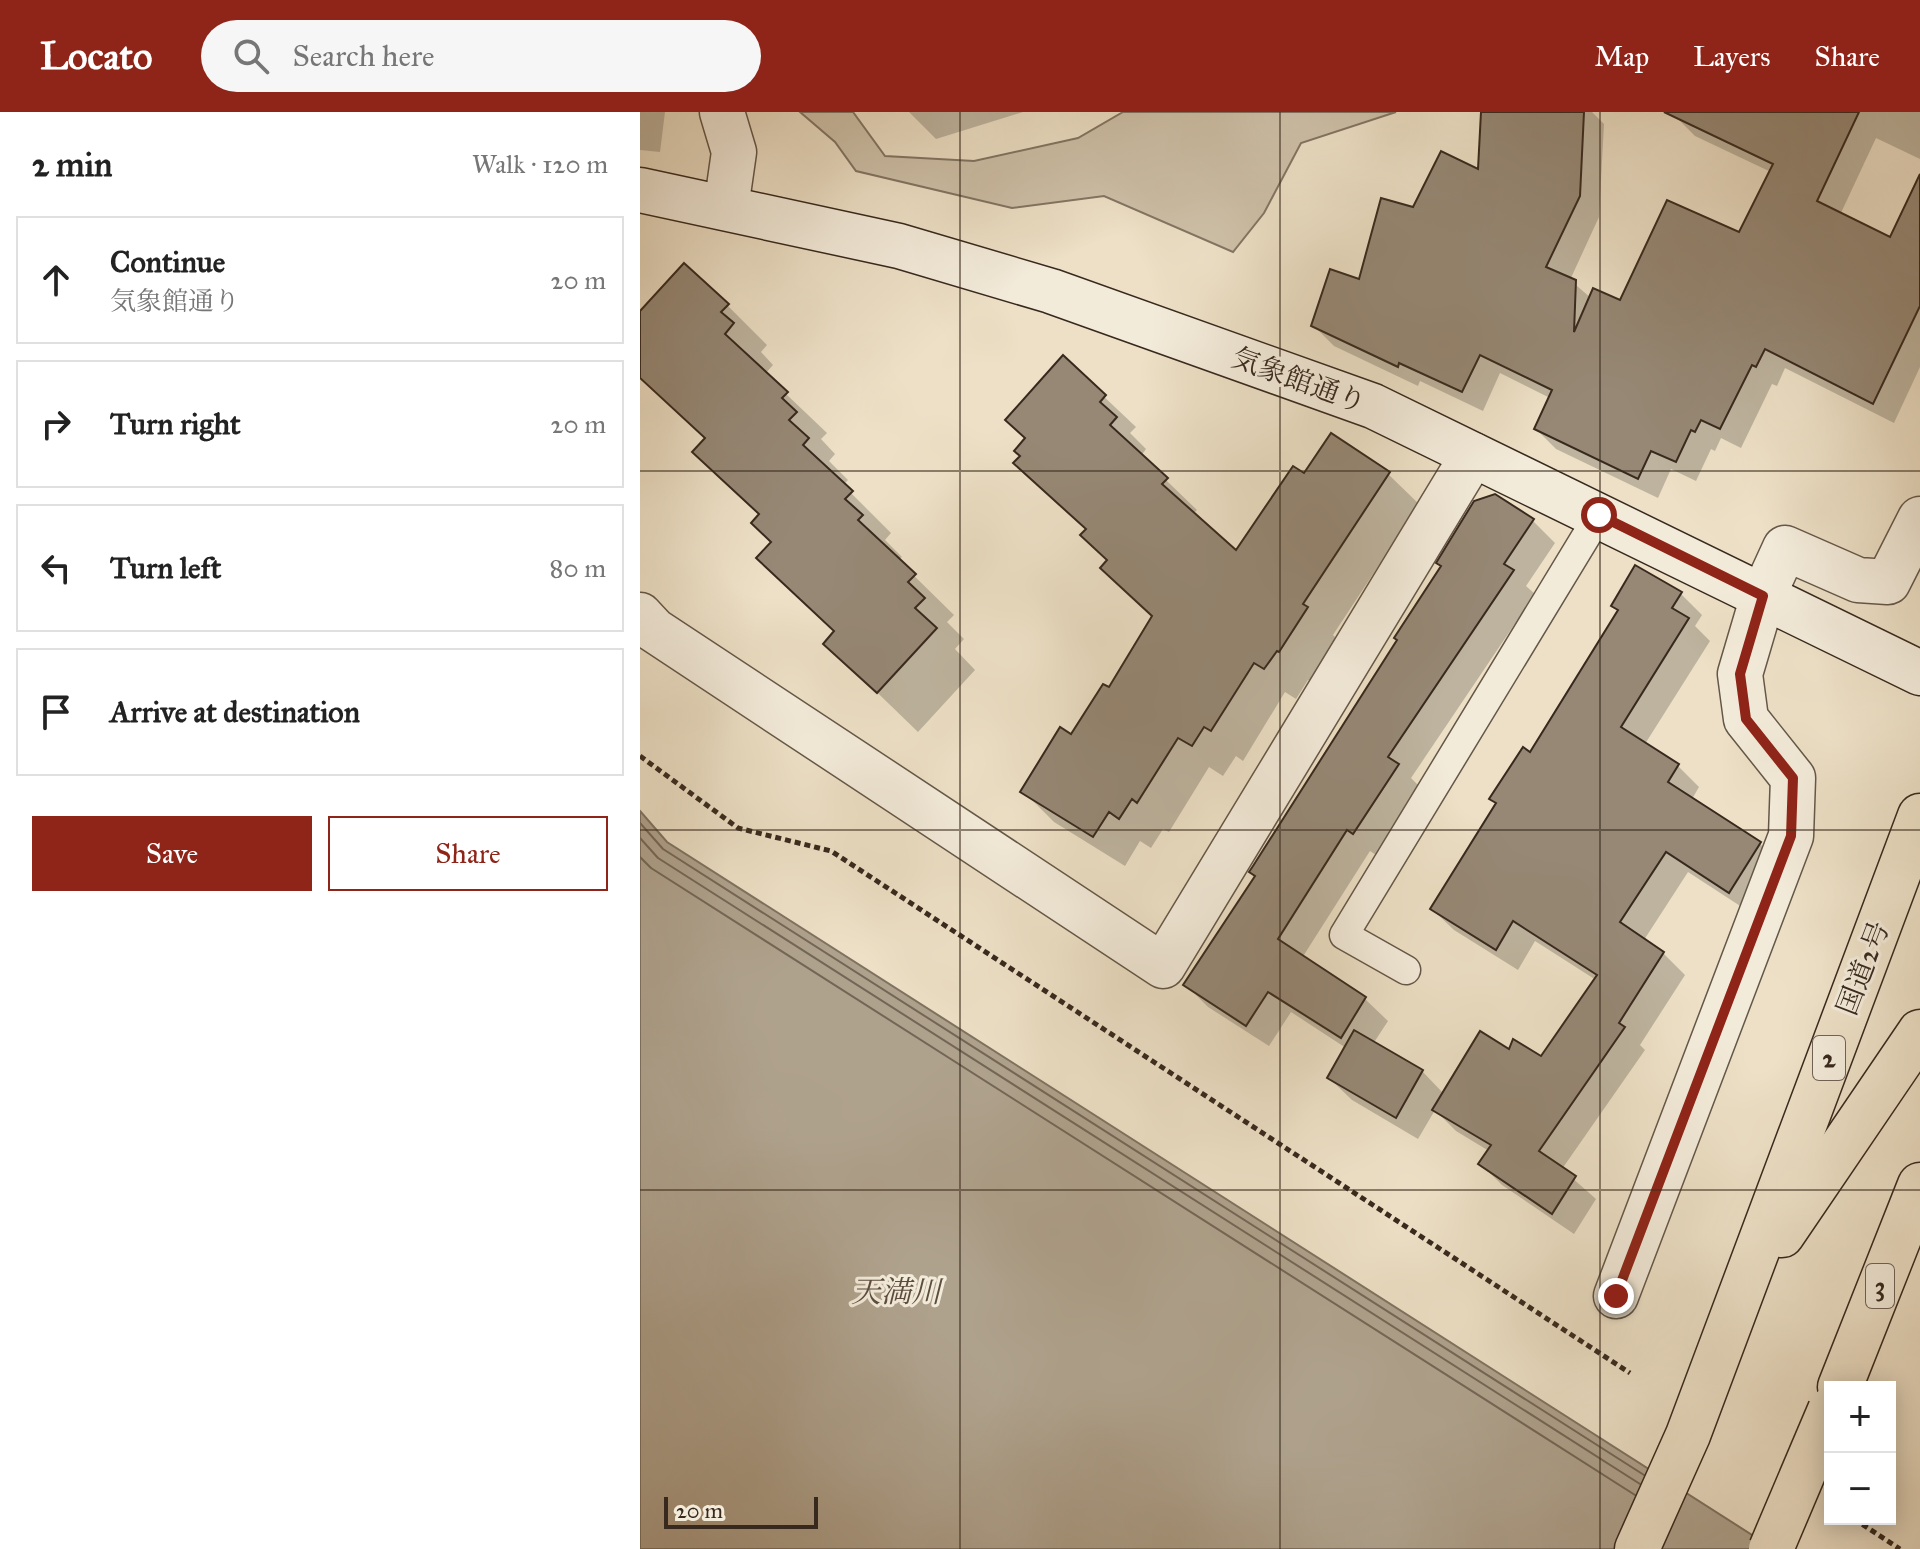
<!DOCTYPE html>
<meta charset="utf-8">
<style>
:root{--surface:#fff;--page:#f6f6f6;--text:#222;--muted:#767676;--line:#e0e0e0;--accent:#8f2418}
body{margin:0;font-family:"IM FELL Great Primer","Noto Serif JP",serif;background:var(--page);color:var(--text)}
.controls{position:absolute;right:24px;bottom:24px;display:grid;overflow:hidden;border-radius:0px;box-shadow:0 4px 20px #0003}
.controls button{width:72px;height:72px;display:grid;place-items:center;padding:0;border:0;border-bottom:2px solid var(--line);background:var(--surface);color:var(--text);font:40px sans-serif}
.scale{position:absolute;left:24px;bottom:20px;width:154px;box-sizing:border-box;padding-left:8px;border:4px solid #38291e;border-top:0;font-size:22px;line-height:28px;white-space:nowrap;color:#38291e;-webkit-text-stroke:6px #f3ebda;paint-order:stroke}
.stop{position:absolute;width:24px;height:24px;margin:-18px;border:6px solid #8f2418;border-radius:50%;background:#fff}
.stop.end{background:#8f2418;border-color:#fff;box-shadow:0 2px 8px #0008}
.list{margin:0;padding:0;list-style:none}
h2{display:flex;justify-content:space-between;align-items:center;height:104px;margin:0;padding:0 32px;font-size:34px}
h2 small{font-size:26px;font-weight:400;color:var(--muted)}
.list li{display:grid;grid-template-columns:52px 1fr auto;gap:24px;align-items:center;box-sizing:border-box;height:128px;margin:0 16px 16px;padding:0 16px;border:2px solid var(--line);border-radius:0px}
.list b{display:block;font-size:30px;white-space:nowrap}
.list p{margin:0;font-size:26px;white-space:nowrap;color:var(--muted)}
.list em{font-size:26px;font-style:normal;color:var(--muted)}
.actions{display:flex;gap:16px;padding:24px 32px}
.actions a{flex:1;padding:18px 0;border:2px solid var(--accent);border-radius:0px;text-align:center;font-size:28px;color:var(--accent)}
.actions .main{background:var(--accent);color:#fff}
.icon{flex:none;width:44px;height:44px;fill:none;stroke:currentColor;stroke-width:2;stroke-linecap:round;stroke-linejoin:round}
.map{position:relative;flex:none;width:1280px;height:1437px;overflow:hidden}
header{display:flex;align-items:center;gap:48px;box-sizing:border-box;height:112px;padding:0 40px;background:var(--accent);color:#fff}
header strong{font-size:38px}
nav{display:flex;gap:44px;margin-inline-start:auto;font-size:28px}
.search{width:560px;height:72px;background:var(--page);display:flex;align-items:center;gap:20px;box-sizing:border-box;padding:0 28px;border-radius:44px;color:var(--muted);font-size:30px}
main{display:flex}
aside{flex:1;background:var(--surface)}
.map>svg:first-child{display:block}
</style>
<header>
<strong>Locato</strong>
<div class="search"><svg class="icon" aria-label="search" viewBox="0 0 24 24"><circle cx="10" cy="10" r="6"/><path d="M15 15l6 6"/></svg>Search here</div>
<nav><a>Map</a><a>Layers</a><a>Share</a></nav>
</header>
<main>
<aside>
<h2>2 min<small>Walk · 120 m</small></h2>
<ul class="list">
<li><svg class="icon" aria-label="ahead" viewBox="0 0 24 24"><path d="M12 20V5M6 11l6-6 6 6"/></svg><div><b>Continue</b><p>気象館通り</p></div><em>20 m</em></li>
<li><svg class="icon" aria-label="right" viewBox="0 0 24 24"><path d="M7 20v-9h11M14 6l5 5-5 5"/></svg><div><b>Turn right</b></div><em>20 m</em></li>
<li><svg class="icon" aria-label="left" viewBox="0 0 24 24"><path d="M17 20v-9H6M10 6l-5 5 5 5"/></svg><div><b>Turn left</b></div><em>80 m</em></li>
<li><svg class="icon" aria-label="arrive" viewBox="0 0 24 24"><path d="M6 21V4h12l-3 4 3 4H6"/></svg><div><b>Arrive at destination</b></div></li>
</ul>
<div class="actions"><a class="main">Save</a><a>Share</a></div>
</aside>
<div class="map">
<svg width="1280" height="1437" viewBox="0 0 1280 1437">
<rect width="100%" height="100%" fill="#ede0c6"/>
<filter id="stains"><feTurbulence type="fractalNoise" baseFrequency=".0025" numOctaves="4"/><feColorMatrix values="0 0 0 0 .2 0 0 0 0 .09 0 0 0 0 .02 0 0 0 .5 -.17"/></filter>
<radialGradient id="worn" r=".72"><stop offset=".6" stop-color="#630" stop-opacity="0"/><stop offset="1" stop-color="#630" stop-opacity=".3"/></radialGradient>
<!-- green -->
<path fill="#cec1a9" stroke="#837564" stroke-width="2" d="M160,0h53l32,44 89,5 104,-23 45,-26h273l-95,31 -37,70 -31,39 -129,-56 -92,12 -156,-37 -21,-29z"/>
<!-- water -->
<path fill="#afa28d" stroke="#7f7261" stroke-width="2" d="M0,699l27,31 1107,707h-1134z"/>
<!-- shadow -->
<g fill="#0003">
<path d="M0,0h25l-5,40 -20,-2z"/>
<path d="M269,0h114l-87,27z"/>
<path d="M843,0h109l12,12 -5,93 -29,63 21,18 29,5 120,-68 31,-63 -76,-36 -20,-20 1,-4h244v47l-44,-21 -36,77 51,25 29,-62v189l-26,56 -109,-55 -8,18 -5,-2 -31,64 -20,-10 -6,13 -4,-2 -15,32 -25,-12 -13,29 -102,-49 -20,-20 14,-31 -50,-25 -17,38 -63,-30 -2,5 -84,-40 -20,-20 46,-44 54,-73 66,-37z"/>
<path d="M87,193l40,40 -6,7 12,13 -8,9 62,59 -6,6 14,15 -6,7 19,19 -5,5 48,48 -6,7 17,17 -4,3 56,55 -7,7 17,17 -9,10 20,21 -57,62 -92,-89 10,-11 -77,-74 14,-15 -13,-27 -66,-64 12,-13 -66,-63v-62z"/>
<path d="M423,246l73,69 -6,6 16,16 -5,7 56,54 -4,4 43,39 69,-77 83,-2 31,30 -86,131 4,4 -26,42 -3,-1 -12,19 -11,-7 -42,69 -7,-5 -13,20 -14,-9 -40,65 -6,-3 -12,19 -11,-7 -15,25 -71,-44 -31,-31 49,-54 38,-47 44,-73 -67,-86 -71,-68 7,-6 4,-18z"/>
<path d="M892,408l23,23 -29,43 9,8 -124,184 9,9 -44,68 -6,-4 -68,107 63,41 23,22 -15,23 49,27 22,23 65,-42 33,7 54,-79 -61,-39 -17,29 -64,-40 -22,-21 187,-298 -5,-5 67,-12 21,21 -7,11 15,15 -65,103 33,22 21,21 -7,12 68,45 22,21 -31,48 -63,-41 -44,68 19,13 22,22 -45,70 5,5 -83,119 34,30 -22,35 -72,-49 -21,-21 8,-13 -33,-20 -21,-21 -17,29 -66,-39 -23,-22 17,-30 -55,-36 -22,34 -61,-39 -22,-22z"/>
</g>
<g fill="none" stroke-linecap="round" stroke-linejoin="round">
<!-- shore -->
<g stroke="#746656" stroke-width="2">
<path d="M0,711l23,26 981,626"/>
<path d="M0,726l18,20 982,626"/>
<path d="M0,745l11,11 984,627"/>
</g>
</g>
<!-- building -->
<g fill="#968875" stroke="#38291e" stroke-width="2">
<path d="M841,0h103l-4,84 -34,71 30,13 -2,52 19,-44 27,12 47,-100 72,32 34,-68 -109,-52h195l-42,89 73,36 30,-63v132l-47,98 -108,-55 -9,18 -4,-2 -32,64 -19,-9 -6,12 -4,-2 -15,32 -25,-11 -13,28 -104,-50 18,-39 -72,-35 -18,37 -63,-29 -1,4 -87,-41 19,-57 29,10 22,-81 32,9 28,-56 37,18z"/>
<path d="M44,151l45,41 -8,8 13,11 -9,11 63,58 -6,6 15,14 -8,8 20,18 -6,7 50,46 -8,8 18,16 -5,5 58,54 -8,8 17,16 -10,10 22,20 -60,65 -54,-49 11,-13 -78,-73 15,-16 -20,-19 8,-9 -67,-62 13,-14 -65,-60v-67z"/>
<path d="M423,243l43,40 -6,7 17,15 -7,8 58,53 -6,6 74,66 57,-84 11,7 27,-40 59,39 -87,132 5,3 -29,45 -2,-1 -13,18 -10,-6 -43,68 -7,-4 -12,19 -14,-8 -41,65 -5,-4 -13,20 -10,-7 -16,25 -73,-45 40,-65 11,7 32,-50 6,3 43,-71 -52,-48 7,-8 -27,-25 6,-6 -73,-66 7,-7 -6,-5 11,-13 -20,-18z"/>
<path d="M855,382l39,25 -30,45 10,6 -126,187 11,7 -46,70 -6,-4 -69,109 88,58 -25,41 -73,-46 -22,34 -63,-41 72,-109 -6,-4 4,-6 144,-226 -3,-2 47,-72 -5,-3 38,-62z"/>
<path d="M995,453l47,27 -10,16 17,10 -68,109 58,37 -11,18 93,60 -32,51 -63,-41 -46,70 44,30 -45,71 6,4 -86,124 37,25 -24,38 -74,-50 13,-19 -59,-35 48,-79 29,18 4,-10 28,17 56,-81 -84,-54 -17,29 -66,-41 66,-106 -7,-4 34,-52 7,5 88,-142 -7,-4z"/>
<path d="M714,918l69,40 -27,48 -69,-40z"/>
</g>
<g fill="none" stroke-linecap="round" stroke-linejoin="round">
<!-- lane casing -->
<g stroke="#655748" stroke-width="31">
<path id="lane" d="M766,858l-62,-35 255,-420"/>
</g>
<!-- street casing -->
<g stroke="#655748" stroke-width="47">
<g id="street">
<path d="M82,0l12,40 -8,56"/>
<path d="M0,503l14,15 509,336 310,-511"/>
<path d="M976,1184l175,-460 2,-58 -47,-59 -6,-45 23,-78 22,-48 73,32 30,2 32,-63"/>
</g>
</g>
<!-- secondary casing -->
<g stroke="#38291e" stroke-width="47">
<path id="secondary" d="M0,78l259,56 152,45 322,115 547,267"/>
</g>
<!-- highway casing -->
<g stroke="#38291e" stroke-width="47">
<g id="highway">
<path d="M1142,1123l138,-203"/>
<path d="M1200,1275l80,-202"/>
<path d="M997,1437l51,-114 232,-619"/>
</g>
</g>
<!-- path -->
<g stroke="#38291e" stroke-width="5" stroke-dasharray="6 4" stroke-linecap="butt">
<path d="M0,644l98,72 93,23 799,522"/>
<path d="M1214,1407l46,30"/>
</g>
<!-- lane -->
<use href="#lane" stroke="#f3ebda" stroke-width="28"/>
<!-- street -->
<use href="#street" stroke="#f3ebda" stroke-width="44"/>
<!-- secondary -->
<use href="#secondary" stroke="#f3ebda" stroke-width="44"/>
<!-- highway -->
<use href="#highway" stroke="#ede0c6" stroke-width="44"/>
<!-- highway-bridge casing -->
<g stroke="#38291e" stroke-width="47" stroke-linecap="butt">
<path id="highway-bridge" d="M1131,1437l59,-139"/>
</g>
<!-- highway-bridge -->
<use href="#highway-bridge" stroke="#ede0c6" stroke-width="44"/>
</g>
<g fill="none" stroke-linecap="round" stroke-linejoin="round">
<!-- route -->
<path stroke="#8f2418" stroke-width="10" d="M959,403l164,81 -23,78 6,45 47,59 -2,58 -175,460"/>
</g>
<!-- grid -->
<path fill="none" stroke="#38291e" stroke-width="2" stroke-opacity="0.55" d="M320,0v1437M640,0v1437M960,0v1437M0,359h1280M0,718h1280M0,1078h1280"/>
<g text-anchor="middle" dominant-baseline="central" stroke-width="6" stroke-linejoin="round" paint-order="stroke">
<!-- shield labels -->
<g fill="#f3ebda" stroke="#706356" stroke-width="2">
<rect x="1173" y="924" width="32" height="44" rx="6"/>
<rect x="1226" y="1152" width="28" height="44" rx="6"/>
</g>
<g font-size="26" font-weight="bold" fill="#38291e">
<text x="1189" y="946">2</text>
<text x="1240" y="1174">3</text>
</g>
<!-- street labels -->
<g font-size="28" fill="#38291e" stroke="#f3ebda">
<text transform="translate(659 268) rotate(20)">気象館通り</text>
<text transform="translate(1223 856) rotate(-69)">国道2号</text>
</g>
<!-- water labels -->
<g font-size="30" font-style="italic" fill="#5c4d3f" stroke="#f3ebda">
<text x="256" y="1180">天満川</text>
</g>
</g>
<rect width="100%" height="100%" filter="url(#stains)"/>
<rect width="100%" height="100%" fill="url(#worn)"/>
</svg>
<div class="controls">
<button>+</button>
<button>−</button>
</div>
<div class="scale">20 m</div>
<div class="stop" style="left:959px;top:403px"></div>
<div class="stop end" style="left:976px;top:1184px"></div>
</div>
</main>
